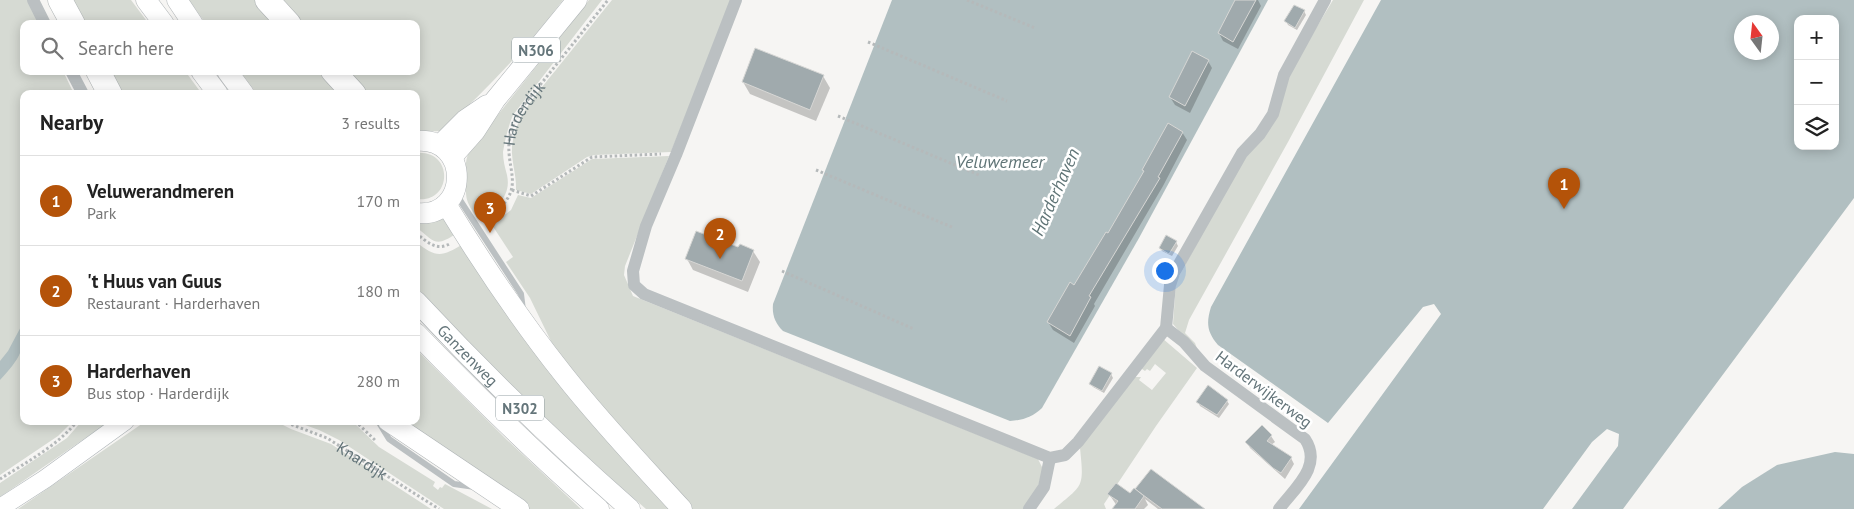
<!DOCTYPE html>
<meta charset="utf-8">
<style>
:root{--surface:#fff;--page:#f2f2f2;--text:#222;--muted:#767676;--line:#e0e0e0;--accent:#b45309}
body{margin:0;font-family:"PT Sans",sans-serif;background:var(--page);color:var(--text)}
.controls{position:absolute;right:15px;top:15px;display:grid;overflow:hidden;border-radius:10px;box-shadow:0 2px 12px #0003}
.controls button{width:45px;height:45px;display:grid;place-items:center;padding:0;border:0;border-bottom:1px solid var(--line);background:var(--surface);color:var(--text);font:25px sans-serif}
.compass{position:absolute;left:1734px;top:15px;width:45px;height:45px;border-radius:50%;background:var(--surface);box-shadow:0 2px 12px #0003;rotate:345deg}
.you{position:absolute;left:1164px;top:270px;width:18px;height:18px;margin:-12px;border:4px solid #fff;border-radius:50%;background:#1a73e8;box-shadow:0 0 0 8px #1a73e833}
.badge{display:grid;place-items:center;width:32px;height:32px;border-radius:50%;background:var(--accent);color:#fff;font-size:16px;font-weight:700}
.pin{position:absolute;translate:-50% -41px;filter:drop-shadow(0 1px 2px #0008)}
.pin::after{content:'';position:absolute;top:26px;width:18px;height:15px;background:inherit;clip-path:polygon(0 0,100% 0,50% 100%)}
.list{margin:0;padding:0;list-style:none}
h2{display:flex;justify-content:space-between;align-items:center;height:65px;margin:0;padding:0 20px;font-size:21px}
h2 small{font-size:16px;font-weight:400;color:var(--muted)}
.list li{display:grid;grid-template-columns:32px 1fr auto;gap:15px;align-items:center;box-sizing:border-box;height:90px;padding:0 20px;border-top:1px solid var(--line)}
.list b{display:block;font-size:19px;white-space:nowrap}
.list p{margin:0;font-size:16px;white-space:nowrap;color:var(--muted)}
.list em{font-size:16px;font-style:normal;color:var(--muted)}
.icon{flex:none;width:28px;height:28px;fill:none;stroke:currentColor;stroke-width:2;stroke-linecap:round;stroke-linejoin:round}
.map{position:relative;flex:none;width:1854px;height:509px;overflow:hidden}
.search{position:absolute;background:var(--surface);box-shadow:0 2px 12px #0003;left:20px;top:20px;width:400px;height:55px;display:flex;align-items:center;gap:12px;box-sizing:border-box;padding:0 18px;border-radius:10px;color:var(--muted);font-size:19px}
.panel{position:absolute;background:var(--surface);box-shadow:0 2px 12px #0003;left:20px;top:90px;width:400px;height:335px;border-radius:10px}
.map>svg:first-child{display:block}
</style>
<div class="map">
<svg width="1854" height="509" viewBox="0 0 1854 509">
<rect width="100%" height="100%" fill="#f6f5f3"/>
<!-- green -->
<g fill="#d6dad3">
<path d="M0,0h28l11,24h-15v47h39l11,23h-50v327h49l-15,15 -58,39z"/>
<path d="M66,0h65l18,24h-71z"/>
<path d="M189,0h71l22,24h-76z"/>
<path d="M275,0h288c-37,48 -77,91 -122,131l-25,1v-38h-56l-20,-23h76v-47h-120z"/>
<path d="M589,0h13l-89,115c-5,12 -8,25 -10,37 0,8 2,16 4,23 5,23 -13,34 -29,44 -14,-20 -12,-20 -12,-44 -1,-9 0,-16 3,-24z"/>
<path d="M612,0h119l-60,152 -77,3 -7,2 -56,37 -15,-4c1,-17 -7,-33 -3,-50 5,-28 29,-52 46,-74 18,-22 35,-44 53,-66z"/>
<path d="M1333,0h31l-76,142 -99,178 -4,13 10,10 4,11 -26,-30 3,-42 113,-209z"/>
<path d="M104,71h81l17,23h-85z"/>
<path d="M240,71h85l21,23h-89z"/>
<path d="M416,153c38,-4 37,51 0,46z"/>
<path d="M669,156l-44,110 -1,9 9,21 405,163 5,10 -5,18 -14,22h-335l-125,-141 -34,-70 -24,-36 7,-5 -21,-32 19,-15 7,-15 13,3 61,-39z"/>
<path d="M444,213l13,20c-22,15 -22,9 -41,-6v-8z"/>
<path d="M416,242c20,16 26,15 47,2l210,265h-27c-81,-70 -157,-144 -230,-222z"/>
<path d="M1162,338l35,30 -41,58 -52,78 2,5h-52c30,-25 30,-21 26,-61l53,-71h8l-2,3 13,10 14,-17 -11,-9 -5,7 -3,-2 -2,2 -6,-4z"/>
<path d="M416,349l90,90 75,70h-52l-133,-88h20z"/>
<path d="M82,421h28l-110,76v-14l67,-45z"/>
<path d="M146,421h129l16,8 40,15 100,65h-413z"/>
<path d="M294,421h58l27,26 56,35 -2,4 5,4 2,-3 2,1 3,-4 47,25h-48l-105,-69 -20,-10z"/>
</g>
<!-- water -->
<g fill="#b1bfc1" fill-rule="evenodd">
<path d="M892,0h376l-129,238 -97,170c-10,9 -18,12 -32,13l-227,-90c-8,-8 -11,-16 -10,-27z"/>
<path d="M1381,0h473v198l-231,311h-51l46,-63 1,-12 -12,-5 -15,13 -49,67h-244l142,-195 -7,-10 -11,3 -95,116 -110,-78c-11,-13 -12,-22 -7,-38zM1798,19h37v127h-37zM1772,22v30h-30v-30z"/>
<path d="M24,321c0,31 -3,36 -24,59v-19l8,-10z"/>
<path d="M1835,452l19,2v55h-136l24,-22 35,-22z"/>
</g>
<!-- shadow -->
<g fill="#0003">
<path d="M1237,0h21l3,6 -23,43 -15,-8 -4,-8z"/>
<path d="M1295,6l9,5 2,4 -9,15 -9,-5 -2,-4z"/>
<path d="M1208,61l4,7 -22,45 -15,-8 -5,-8z"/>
<path d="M823,76l7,12 -14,33 -66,-27 -7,-12z"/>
<path d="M1182,132l5,8 -24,46 -69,118 1,2 -21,37 -21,-13 -5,-8 26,-36 34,-52z"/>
<path d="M1176,242l2,4 -6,10 -10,-5 -2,-3z"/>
<path d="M739,249l14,2 7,11 -12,30 -55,-22 -6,-11z"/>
<path d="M1111,374l2,4 -9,15 -11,-6 -2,-3z"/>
<path d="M1227,401l2,3 -10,14 -19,-12 -2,-4z"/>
<path d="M1271,436l4,6 -4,3 20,13 3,6 -9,15 -35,-31 -3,-6z"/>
<path d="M1136,489l68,20h-46l-13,-10 3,6 -4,4h-25l-10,-15 21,1z"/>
</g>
<!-- building -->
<g fill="#a0aaad" stroke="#d7d7d5">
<path d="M1235,0h21l-23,42 -15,-9z"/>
<path d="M1294,5l11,5 -10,18 -11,-7z"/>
<path d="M755,48l69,27 -14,35 -68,-28z"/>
<path d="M1192,51l17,9 -24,46 -16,-9z"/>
<path d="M1168,123l15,9 -25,45 2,1 -71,118 2,1 -21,39 -23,-14 23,-40 4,3 32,-53 2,1 36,-62 -2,-1z"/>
<path d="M696,231l42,16 2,-3 14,6 -12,31 -57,-22z"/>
<path d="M1166,235l11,6 -8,13 -10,-6z"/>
<path d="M1099,366l13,7 -10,18 -13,-7z"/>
<path d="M1208,385l20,15 -11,15 -21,-13z"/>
<path d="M1262,425l10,10 -5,6 25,16 -11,16 -8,-5 -28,-26z"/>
<path d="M1151,469l54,40h-43l-27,-20z"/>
<path d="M1116,483l14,10 4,-5 10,8 -9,13h-23l6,-8 -11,-7z"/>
</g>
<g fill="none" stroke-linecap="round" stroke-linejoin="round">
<!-- secondary casing -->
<g stroke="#adb4b7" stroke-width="19">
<path id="secondary" d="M0,508l45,-29 80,-58"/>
</g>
<!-- primary casing -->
<g stroke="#afb4b6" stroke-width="21">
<g id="primary">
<path d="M146,0l18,24"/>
<path d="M177,0l16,24"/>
<path d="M201,71l17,23"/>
<path d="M227,71l17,23"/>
<path d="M416,141c55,-5 54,78 0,72"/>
<path d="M440,145l25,-25 22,-15"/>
<path d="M452,157l23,-26 20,-31 82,-100"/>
<path d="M446,204c36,59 75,117 118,171 37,47 78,90 118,134"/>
<path id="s3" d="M416,301c68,73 139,142 214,208"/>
<path d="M416,333c59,61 119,120 183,176"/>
<path d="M388,421l131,88"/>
</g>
</g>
<!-- highway casing -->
<g stroke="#afb4b5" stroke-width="25">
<g id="highway">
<path d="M60,0l13,24"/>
<path d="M267,0l22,24"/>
<path d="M98,71l12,23"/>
<path d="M333,71l21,23"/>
</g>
</g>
<!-- path -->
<g stroke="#b5b9ba" stroke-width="3" stroke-dasharray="2.5 2.5" stroke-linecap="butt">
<path d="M967,0l68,28"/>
<path d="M868,42l139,59"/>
<path d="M838,116l141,59"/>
<path d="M816,170l138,58"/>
<path d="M512,190l19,6 61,-39 69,-3"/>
<path id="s1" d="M485,220c51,-35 12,-51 28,-95 7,-19 23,-34 35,-50 20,-25 40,-50 60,-75"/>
<path d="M416,233c11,9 21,19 35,10"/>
<path d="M782,271l132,58"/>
<path id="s2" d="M282,421l45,17 112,71"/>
<path d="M355,421l21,20"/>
<path d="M0,479c25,-16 59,-34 77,-58"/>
</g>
<!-- lane -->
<g stroke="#bbc0c2" stroke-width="6">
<path d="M456,194l65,100 2,16"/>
<path d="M378,421l11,18 65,45 21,3"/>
</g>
<!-- street -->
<g stroke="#bbc0c2" stroke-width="12">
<path d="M33,0l12,24"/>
<path d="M736,0l-60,155 -30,71 -13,45 1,14 10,9 406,164 15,-3 13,-13 88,-114 4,-43 4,-12 68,-120 18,-19 13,-20 11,-39 41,-75"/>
<path d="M71,71l12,23"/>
<path d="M1166,328l18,14 21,24 100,73c18,27 -10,49 -26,70"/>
<path d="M1029,509l15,-22 6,-29"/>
</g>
<!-- secondary -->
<use href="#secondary" stroke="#fff" stroke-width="18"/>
<!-- primary -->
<use href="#primary" stroke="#fff" stroke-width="20"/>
<!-- highway -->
<use href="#highway" stroke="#fff" stroke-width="24"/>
</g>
<g text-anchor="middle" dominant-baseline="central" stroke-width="5" stroke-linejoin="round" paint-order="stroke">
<!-- shield labels -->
<g fill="#fff" stroke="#929ea2" stroke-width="1">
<rect x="512" y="37.5" width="48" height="25" rx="4"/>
<rect x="496" y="395.5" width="48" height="25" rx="4"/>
</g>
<g font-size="15" font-weight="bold" fill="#64757a">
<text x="536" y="50">N306</text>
<text x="520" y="408">N302</text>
</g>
<!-- street labels -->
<g font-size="16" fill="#64757a" stroke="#fff">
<text stroke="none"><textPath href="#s1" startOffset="121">Harderdijk</textPath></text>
<text stroke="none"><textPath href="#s3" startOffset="75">Ganzenweg</textPath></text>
<text transform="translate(1264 389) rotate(37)">Harderwijkerweg</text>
<text stroke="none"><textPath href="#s2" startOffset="90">Knardijk</textPath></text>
</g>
<!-- water labels -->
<g font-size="18" font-style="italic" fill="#5f7476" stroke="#fff">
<text x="1000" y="161">Veluwemeer</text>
<text transform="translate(1055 192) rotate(-66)">Harderhaven</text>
</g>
</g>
</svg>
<div class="controls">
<button>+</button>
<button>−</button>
<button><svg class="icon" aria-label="layers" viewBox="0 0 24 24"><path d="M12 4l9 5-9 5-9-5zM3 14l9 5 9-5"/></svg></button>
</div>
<svg class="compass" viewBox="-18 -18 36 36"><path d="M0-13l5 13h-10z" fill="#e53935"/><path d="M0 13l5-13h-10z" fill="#767676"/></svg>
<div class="you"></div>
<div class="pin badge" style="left:1564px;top:209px">1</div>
<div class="pin badge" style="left:720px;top:259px">2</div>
<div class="pin badge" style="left:490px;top:233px">3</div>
<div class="search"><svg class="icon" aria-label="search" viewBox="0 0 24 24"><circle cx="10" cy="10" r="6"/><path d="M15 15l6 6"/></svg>Search here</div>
<section class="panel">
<h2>Nearby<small>3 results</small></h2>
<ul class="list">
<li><span class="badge">1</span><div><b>Veluwerandmeren</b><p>Park</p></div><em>170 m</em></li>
<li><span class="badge">2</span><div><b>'t Huus van Guus</b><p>Restaurant · Harderhaven</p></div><em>180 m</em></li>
<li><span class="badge">3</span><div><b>Harderhaven</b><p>Bus stop · Harderdijk</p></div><em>280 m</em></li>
</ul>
</section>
</div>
